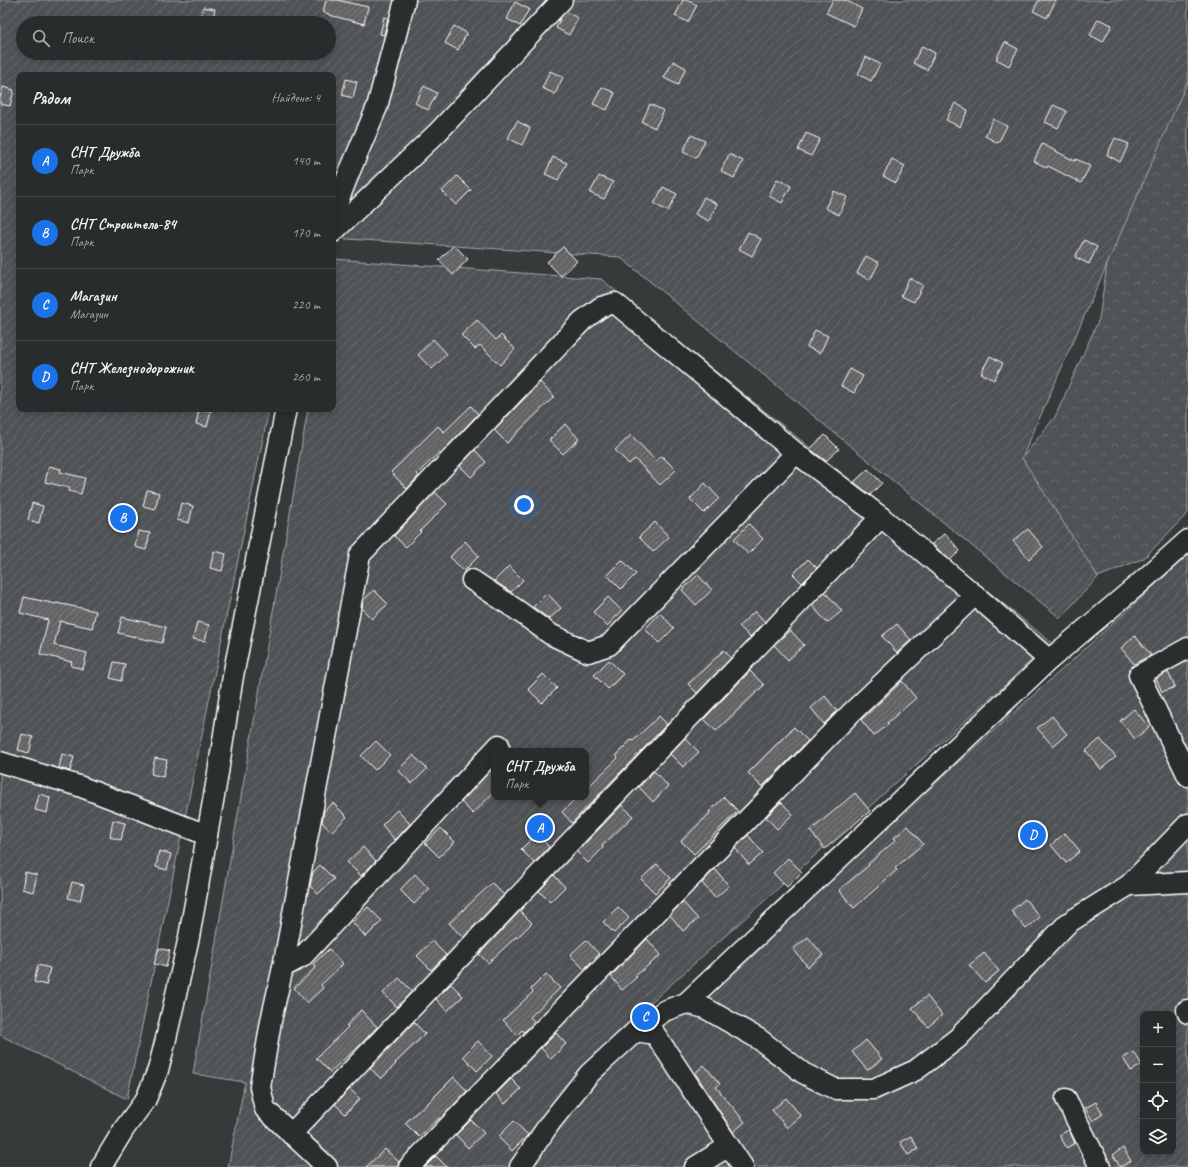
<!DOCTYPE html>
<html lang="ru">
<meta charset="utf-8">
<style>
:root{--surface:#292c2c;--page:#313434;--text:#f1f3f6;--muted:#a5a7a9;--line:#454848;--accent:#1a73e8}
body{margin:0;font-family:Caveat,sans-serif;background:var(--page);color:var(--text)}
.controls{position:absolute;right:12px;bottom:12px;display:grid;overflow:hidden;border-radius:8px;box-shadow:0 2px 6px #0003}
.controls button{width:36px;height:36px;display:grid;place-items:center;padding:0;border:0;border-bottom:1px solid var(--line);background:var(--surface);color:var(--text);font:20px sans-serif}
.you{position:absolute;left:524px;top:505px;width:14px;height:14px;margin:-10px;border:3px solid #fff;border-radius:50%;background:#1a73e8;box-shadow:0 0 0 6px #1a73e833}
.badge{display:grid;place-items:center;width:26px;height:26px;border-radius:50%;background:var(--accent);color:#fff;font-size:13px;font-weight:700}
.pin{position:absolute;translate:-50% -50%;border:2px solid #fff;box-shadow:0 1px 4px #0006}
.popup{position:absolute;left:491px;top:748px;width:98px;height:52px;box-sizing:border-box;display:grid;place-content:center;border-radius:8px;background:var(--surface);filter:drop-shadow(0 1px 3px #0005);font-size:13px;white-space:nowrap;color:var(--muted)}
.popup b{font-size:15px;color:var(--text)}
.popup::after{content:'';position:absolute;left:50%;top:100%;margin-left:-8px;border:8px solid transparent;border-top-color:var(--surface)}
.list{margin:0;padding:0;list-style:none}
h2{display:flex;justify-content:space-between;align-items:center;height:52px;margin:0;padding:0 16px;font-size:17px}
h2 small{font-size:13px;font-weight:400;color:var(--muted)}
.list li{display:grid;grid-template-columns:26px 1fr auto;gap:12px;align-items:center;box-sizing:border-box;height:72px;padding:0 16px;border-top:1px solid var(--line)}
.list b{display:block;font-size:15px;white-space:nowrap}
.list p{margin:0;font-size:13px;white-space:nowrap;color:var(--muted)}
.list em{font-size:13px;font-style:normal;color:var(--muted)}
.icon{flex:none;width:22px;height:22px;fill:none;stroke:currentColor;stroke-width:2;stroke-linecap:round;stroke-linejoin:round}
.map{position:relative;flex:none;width:1188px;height:1167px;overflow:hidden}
.search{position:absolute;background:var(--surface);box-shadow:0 2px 6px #0003;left:16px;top:16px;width:320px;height:44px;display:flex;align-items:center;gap:10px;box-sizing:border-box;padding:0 14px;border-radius:22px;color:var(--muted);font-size:15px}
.panel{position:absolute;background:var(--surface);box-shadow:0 2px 6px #0003;left:16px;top:72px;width:320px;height:340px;border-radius:8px}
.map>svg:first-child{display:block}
</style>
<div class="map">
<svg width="1188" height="1167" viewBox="0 0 1188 1167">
<defs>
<pattern id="forest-crowns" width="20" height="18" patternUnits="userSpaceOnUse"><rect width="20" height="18" fill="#505354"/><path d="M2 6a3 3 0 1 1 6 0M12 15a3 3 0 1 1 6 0" fill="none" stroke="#6a6d6e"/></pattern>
<pattern id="garden-furrows" width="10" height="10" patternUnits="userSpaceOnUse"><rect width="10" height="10" fill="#505354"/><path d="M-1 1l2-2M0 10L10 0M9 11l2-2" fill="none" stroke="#6a6d6e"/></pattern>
<pattern id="building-hatch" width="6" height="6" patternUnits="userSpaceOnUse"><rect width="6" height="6" fill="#636465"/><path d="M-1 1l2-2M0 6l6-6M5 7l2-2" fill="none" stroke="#7a7b7c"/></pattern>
</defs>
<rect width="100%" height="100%" fill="#373a3b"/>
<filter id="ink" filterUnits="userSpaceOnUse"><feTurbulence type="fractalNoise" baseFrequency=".025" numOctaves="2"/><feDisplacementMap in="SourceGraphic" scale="8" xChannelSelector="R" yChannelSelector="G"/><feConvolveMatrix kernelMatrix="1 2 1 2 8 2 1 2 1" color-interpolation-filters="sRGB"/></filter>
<g filter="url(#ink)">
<!-- forest -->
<path fill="url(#forest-crowns)" stroke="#a8a9aa" d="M1188,71v442l-44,45 -46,19 -32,-42 -44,-77 33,-41 44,-98 10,-69 32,-62 25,-86z"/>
<!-- garden -->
<g fill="url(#garden-furrows)" stroke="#a8a9aa" fill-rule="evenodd">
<path d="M0,0h1188v80l-166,378 76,119 -38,41 -440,-361 -287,-19v-163h-314v334h250l-142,690 -127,-64zM23,23h306v30h-306z"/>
<path d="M334,259l267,20 451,364 -414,371 98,153h-508l17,-85 -52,-8 115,-665h25v-143zM494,751h92v46h-92z"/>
<path d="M1188,555v612h-450l-83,-133 422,-378zM1143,1014h30v138h-30z"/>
</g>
<!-- building -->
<g fill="url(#building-hatch)" stroke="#fff">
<path d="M326,0h11l31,7 -4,17 -35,-9v-1l-6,-2z"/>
<path d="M683,0h3l11,5 -9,17 -13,-6z"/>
<path d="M833,0h12l17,9 -8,17 -28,-13z"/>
<path d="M1039,0h17l-9,18 -14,-7z"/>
<path d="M515,2l14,7 -9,17 -13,-7z"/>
<path d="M203,7l12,2 -3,14h-13z"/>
<path d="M566,12l12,6 -9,17 -13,-7 5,-11z"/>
<path d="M384,17l4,1 -4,17 -4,-1z"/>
<path d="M1098,19l14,6 -9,17 -13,-7z"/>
<path d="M454,26l13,7 -9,17 -13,-7z"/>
<path d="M1005,42l13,7 -9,17 -13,-7z"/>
<path d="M922,46l13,7 -8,17 -14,-7z"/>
<path d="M866,57l14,7 -9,17 -13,-7z"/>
<path d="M673,61l13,7 -8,17 -14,-7z"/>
<path d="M550,71l13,6 -8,17 -13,-6z"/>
<path d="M346,79l11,3 -4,16 -11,-3z"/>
<path d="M424,86l13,7 -9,17 -13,-7z"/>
<path d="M3,87l11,3 -4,16 -10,-2v-6z"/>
<path d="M602,87l13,6 -8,17 -14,-6z"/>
<path d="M955,103l13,7 -8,17 -14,-7z"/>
<path d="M650,104l14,7 -9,17 -13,-6z"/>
<path d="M1053,105l14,6 -9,17 -13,-6z"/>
<path d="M993,119l14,7 -9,17 -13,-7z"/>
<path d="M517,121l13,7 -8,17 -14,-7z"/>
<path d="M806,133l14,6 -9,17 -13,-6z"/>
<path d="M691,135l14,6 -9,17 -13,-6z"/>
<path d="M1115,138l14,6 -9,18 -13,-7z"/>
<path d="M1042,144l33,17 1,-2 14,7 -9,17 -33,-17 -1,2 -13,-7z"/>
<path d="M729,154l14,7 -9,17 -13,-7z"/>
<path d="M553,157l14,6 -9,17 -13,-6z"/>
<path d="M892,159l13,7 -9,17 -13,-7z"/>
<path d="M457,176l14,14 -15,15 -14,-14z"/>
<path d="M599,176l14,6 -9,17 -14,-6z"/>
<path d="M777,179l14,7 -9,17 -13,-7z"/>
<path d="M663,187l14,7 -9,17 -14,-7z"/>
<path d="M834,191l13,6 -8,18 -14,-7z"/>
<path d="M704,197l13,7 -8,17 -14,-7z"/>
<path d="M748,232l13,7 -9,17 -13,-7z"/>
<path d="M1084,240l13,7 -8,17 -14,-7z"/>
<path d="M454,245l14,14 -15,16 -14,-15z"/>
<path d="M563,247l14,14 -16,15 -14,-14z"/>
<path d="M866,256l13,7 -9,17 -13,-7z"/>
<path d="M909,278l14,7 -9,17 -13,-6z"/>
<path d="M477,320l19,20 5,-5 14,14 -15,16 -20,-20 -5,4 -14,-14z"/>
<path d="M815,330l13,6 -8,17 -13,-6z"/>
<path d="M433,339l14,15 -15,15 -14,-14z"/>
<path d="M990,356l13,7 -9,17 -13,-7z"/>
<path d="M850,369l13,7 -9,17 -13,-7z"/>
<path d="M540,382l14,15 -47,46 -13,-13z"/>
<path d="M471,406l7,8 -34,36 -1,-1 -23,22 -3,3 2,2 -12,13 -16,-17 47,-46 6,6z"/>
<path d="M199,409l12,2 -4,16 -11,-3z"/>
<path d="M565,424l14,15 -16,15 -14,-14z"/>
<path d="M631,435l25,26 6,-5 14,14 -16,15 -25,-26 -6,5 -14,-14z"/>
<path d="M825,435l14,14 -13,12 -16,-12z"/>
<path d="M475,450l11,12 -15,15 -11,-11z"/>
<path d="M49,466l12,3 -1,3 25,6 -4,16 -12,-3 1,-3 -25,-6z"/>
<path d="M868,469l14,14 -12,12 -16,-13z"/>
<path d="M705,483l14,15 -15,15 -14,-14z"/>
<path d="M147,490l12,3 -4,16 -12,-3z"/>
<path d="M435,492l12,12 -27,27 1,1 -15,15 -12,-11z"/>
<path d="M32,503l11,3 -4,17 -11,-3z"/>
<path d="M181,503l12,3 -4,17 -12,-3z"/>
<path d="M655,522l14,15 -16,15 -14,-15z"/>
<path d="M749,524l14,15 -15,15 -14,-15z"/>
<path d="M1028,529l15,18 -14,12 -16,-18z"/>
<path d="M138,531l12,2 -4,17 -11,-3z"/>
<path d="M945,533l15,18 -10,9 -18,-16z"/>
<path d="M465,541l14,15 -15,15 -14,-14z"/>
<path d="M214,551l12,3 -4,17 -12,-3z"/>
<path d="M808,559l9,9 -15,15 -9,-9z"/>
<path d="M622,560l14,14 -15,15 -14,-14z"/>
<path d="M509,566l14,14 -12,12 -17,-11z"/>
<path d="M698,575l14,15 -16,15 -14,-15z"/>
<path d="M374,590l14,14 -16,15 -10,-10 1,-9z"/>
<path d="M825,592l17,19 -15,12 -15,-18z"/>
<path d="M547,593l14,15 -12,11 -16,-12z"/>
<path d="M24,597l32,7v-1l40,8 -4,17 -32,-7 -6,24 33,8 -4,16 -12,-3 1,-4 -32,-8 8,-34 -28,-7z"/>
<path d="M608,597l14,14 -15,15 -14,-14z"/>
<path d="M755,611l10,11 -15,15 -11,-11z"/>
<path d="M660,613l14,15 -15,15 -14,-14z"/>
<path d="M122,617l44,10 -4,16 -44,-10z"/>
<path d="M197,622l12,3 -4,16 -12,-2z"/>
<path d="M897,624l14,16 -14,13 -15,-17z"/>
<path d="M790,630l14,15 -16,15 -14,-15z"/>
<path d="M1135,636l16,19 -17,9 -13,-16z"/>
<path d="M724,650l7,8 -34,35 -9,-9z"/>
<path d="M609,660l14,14 -15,15 -14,-14z"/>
<path d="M114,662l11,2 -4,17 -11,-3z"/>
<path d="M750,671l14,14 -48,46 -12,-12z"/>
<path d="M1168,672l7,15 -13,5 -6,-14z"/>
<path d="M543,674l14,14 -15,15 -14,-14z"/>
<path d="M902,681l14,17 -29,25 2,1 -15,12 -13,-16z"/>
<path d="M825,696l12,15 -13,13 -13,-16z"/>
<path d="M1134,709l15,18 -14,12 -15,-18z"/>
<path d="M659,716l8,8 -95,99 -10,-11 15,-15h9v-8l32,-31 -2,-3 15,-15 2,1z"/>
<path d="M1052,716l15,18 -14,12 -16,-18z"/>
<path d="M794,727l14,14 -46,46 -14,-14z"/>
<path d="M22,734l11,3 -4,16 -11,-3z"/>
<path d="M685,738l14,14 -16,15 -13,-13z"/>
<path d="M1100,739l16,18 -15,12 -15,-18z"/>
<path d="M376,741l14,14 -15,15 -14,-14z"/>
<path d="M62,754l12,3 -4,14 -11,-3z"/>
<path d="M413,755l14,14 -15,15 -14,-14z"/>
<path d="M155,758l12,2 -4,17 -12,-3z"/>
<path d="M494,767v25l-21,22 -12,-12z"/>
<path d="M654,771l14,15 -15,16 -14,-15z"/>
<path d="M855,793l15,18 -45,38 -15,-18z"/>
<path d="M39,794l11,3 -3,16 -12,-3z"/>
<path d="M724,797l14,14 -44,43 -13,-13 29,-28 -1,-1z"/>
<path d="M781,802l12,12 -16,15 -11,-12z"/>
<path d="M333,803l14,14 -16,15 -9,-10 2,-11z"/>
<path d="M622,805l11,11 -31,30 1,2 -15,15 -11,-11z"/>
<path d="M397,810l13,14 -15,16 -13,-15z"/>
<path d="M113,820l12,3 -4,17 -11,-3z"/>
<path d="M908,826l15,18 -28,24 2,2 -43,38 -15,-18 30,-25 -1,-1 28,-24 -2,-2z"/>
<path d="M441,828l14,14 -16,15 -14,-14z"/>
<path d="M1065,833l15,18 -14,12 -15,-18z"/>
<path d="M537,834l12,13 -15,16 -13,-14z"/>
<path d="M748,835l15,18 -14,12 -14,-17z"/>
<path d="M363,847l13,14 -15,15 -14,-14z"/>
<path d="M159,851l12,3 -4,16 -11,-3z"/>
<path d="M788,858l14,14 -15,15 -14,-14z"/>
<path d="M657,864l14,14 -16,15 -14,-14z"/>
<path d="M320,865l14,14 -16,15 -8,-8 3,-14z"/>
<path d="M715,869l14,17 -14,12 -13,-15z"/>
<path d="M25,872l12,3 -4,17 -11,-3z"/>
<path d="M415,874l14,15 -15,15 -14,-14z"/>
<path d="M554,875l11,12 -15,15 -11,-11z"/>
<path d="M72,882l12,3 -4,16 -12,-3z"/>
<path d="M492,883l12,12 -41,43 -14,-15z"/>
<path d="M1025,899l15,18 -14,12 -15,-18z"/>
<path d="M683,902l15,17 -15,12 -13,-16z"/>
<path d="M368,907l14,14 -16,16 -14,-15z"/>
<path d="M618,907l11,11 -15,15 -11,-11z"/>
<path d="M520,911l12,12 -15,15 -1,-1 -28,26 -9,-9z"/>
<path d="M808,937l15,18 -15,12 -15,-18z"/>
<path d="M647,939l14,16 -26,21 2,1 -15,13 -11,-14z"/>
<path d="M586,940l13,14 -15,15 -14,-14z"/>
<path d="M432,941l14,14 -15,15 -14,-14z"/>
<path d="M159,948l11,3 -4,16 -12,-3z"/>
<path d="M329,949l14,15 -22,21 2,3 -16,15 -13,-15 22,-21 -3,-3z"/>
<path d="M984,953l15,18 -14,12 -16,-18z"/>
<path d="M38,965l12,3 -4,17 -12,-3z"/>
<path d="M546,974l14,14 -30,29 5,5 -11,10 -2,-2 -5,5 -14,-15 30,-28 -2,-3z"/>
<path d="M399,978l13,13 -15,16 -14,-14z"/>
<path d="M451,984l12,12 -16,15 -11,-12z"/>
<path d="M927,996l15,19 -14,12 -16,-19z"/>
<path d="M361,1010l16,17 -23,25 -1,-1 -23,21 -14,-14 32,-31 -2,-1z"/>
<path d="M414,1022l11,12 -30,29 1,1 -15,15 -11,-11z"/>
<path d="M556,1033l10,11 -15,15 -10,-11z"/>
<path d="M866,1040l16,19 -15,11 -15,-18z"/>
<path d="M478,1041l14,15 -15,15 -14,-15z"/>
<path d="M1134,1052l8,13 -11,6 -8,-13z"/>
<path d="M704,1065l16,19 -4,3 29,35 -12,10 -38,-59z"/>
<path d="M454,1077l13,14 -27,28 -1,-1 -20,19 -14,-14 16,-15 1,1z"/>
<path d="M511,1079l10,10 -16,15 -9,-10z"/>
<path d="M350,1089l10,10 -15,15 -10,-10z"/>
<path d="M786,1098l15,18 -14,12 -15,-18z"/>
<path d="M1096,1102l7,12 -10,7 -8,-13z"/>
<path d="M471,1120l13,13 -16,15 -12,-13z"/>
<path d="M514,1121l14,14 -16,16 -14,-14z"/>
<path d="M1069,1130l6,13 -8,5 -8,-13z"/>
<path d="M911,1136l7,13 -10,6 -8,-13z"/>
<path d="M1123,1148l8,13 -11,6 -7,-12z"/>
<path d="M385,1149l14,13 -1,5h-32z"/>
<path d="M436,1156l11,11h-22z"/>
</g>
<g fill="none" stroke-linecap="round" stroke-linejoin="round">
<!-- minor casing -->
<g stroke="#fff" stroke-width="23">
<g id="minor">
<path d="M333,214l16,-41 28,-66 28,-107"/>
<path d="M333,232l105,-100 124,-132"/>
<path d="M472,580l45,30 33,24 38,18 21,-7 187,-192"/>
<path d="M1188,648l-49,27 49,101"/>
<path d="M0,762l79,24 128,49"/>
<path d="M1129,885l59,-61"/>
<path d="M283,967l19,-10 197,-212"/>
<path d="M686,1003l363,-343 91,-77 48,-43"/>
<path d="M1187,1010l1,3"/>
<path d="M636,1031l19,3 88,133"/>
<path d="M1066,1099l34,68"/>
<path d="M291,1134l590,-617"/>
<path d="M101,1167l23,-38 22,-30 12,-29 7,-27 24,-106 28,-158 16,-103 53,-267"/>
<path d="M327,1167l-62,-58 -5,-22 11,-66 12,-54 77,-412 222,-234 19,-14 14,-4 181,150 85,64 94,78 74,65"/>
<path d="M409,1167l443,-455 123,-117"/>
<path d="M520,1167l30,-44 39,-49 47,-43 28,-20 22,-8 19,5 54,31 44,34 32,16h39l42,-19 42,-32 110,-115 61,-38 59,-3"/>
<path d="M695,1167l34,-21"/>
</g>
</g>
<!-- minor -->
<use href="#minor" stroke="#2a2d2e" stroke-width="20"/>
</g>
</g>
</svg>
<div class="controls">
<button>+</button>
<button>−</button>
<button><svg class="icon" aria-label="locate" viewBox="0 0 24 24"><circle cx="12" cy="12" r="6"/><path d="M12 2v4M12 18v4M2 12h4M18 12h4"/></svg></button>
<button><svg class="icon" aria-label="layers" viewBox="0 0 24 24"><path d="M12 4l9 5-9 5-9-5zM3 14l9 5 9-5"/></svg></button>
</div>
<div class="you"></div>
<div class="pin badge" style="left:540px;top:828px">A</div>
<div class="popup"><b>СНТ Дружба</b>Парк</div>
<div class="pin badge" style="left:123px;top:518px">B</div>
<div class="pin badge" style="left:645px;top:1017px">C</div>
<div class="pin badge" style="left:1033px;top:835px">D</div>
<div class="search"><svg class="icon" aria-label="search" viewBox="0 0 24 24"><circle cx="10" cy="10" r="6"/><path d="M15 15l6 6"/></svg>Поиск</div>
<section class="panel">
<h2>Рядом<small>Найдено: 4</small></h2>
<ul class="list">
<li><span class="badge">A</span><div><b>СНТ Дружба</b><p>Парк</p></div><em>140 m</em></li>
<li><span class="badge">B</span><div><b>СНТ Строитель-84</b><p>Парк</p></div><em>170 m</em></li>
<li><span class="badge">C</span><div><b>Магазин</b><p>Магазин</p></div><em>220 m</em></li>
<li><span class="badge">D</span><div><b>СНТ Железнодорожник</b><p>Парк</p></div><em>260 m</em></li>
</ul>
</section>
</div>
